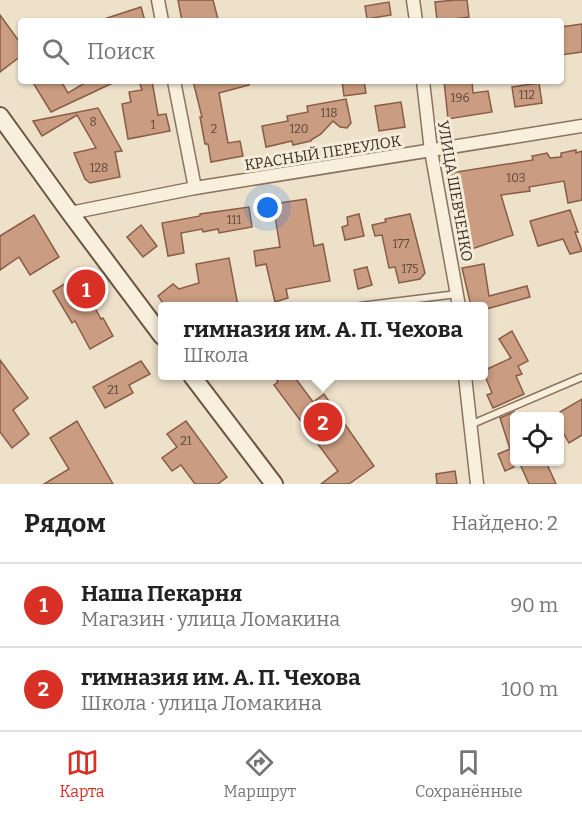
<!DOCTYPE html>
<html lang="ru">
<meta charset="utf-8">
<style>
:root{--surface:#fff;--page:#f2f2f2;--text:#222;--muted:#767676;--line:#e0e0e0;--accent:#d93025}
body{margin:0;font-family:Bitter,serif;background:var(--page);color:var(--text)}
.controls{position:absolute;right:18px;bottom:18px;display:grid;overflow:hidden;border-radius:6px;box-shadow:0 2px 4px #0004}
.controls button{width:54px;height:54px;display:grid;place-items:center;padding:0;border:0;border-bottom:2px solid var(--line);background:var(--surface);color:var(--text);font:30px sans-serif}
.you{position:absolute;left:268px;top:208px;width:21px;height:21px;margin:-15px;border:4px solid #fff;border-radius:50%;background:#1a73e8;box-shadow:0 0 0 9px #1a73e833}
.badge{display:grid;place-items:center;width:39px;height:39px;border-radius:50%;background:var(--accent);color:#fff;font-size:20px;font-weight:700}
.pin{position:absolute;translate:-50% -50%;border:3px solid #fff;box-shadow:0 2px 6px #0006}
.popup{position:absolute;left:158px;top:302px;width:330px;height:78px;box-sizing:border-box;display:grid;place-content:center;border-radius:6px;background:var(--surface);filter:drop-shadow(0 2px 4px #0005);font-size:20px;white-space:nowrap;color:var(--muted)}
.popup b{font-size:22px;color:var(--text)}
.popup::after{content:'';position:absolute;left:50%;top:100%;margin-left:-12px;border:12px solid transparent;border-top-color:var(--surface)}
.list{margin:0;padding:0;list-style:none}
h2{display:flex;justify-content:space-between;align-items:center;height:78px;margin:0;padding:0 24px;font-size:26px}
h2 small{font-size:20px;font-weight:400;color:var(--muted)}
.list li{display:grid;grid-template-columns:39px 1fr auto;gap:18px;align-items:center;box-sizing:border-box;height:84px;padding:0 24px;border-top:2px solid var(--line)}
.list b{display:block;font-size:22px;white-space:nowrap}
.list p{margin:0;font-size:20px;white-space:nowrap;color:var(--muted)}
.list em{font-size:20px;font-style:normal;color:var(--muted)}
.icon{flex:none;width:33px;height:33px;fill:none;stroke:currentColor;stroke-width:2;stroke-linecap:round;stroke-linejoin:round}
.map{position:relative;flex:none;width:582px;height:484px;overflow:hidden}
.search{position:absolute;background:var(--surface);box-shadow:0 2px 4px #0004;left:18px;right:18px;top:18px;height:66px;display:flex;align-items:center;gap:15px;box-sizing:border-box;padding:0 21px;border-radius:6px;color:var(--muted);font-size:22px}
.sheet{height:246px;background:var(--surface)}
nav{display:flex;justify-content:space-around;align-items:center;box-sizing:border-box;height:84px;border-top:2px solid var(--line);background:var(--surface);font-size:16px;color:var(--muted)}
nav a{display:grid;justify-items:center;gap:3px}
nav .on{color:var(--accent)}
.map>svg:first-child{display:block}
</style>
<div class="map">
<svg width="582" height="484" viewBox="0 0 582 484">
<rect width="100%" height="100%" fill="#eee1ca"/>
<!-- building -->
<g fill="#ca9c81" stroke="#885c45" stroke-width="1.5">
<path d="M178,0h35l5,19 -10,2h-26z"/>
<path d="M455,0h12l2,17 -32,4 -2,-19z"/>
<path d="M389,2l2,13 -24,4 -2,-13z"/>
<path d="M141,7l4,14h-40l-1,-2z"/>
<path d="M0,15l21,29v12l-21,16z"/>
<path d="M582,24v28l-21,3v-28z"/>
<path d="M32,81h29l7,12 20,-12h29l-66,31z"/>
<path d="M139,81h13l6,34 8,-1 4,17 -42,8 -6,-35 9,-2 -2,-10 13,-2z"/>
<path d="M193,81h55l1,4 -30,8 9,50 12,-2 3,15 -32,6 -3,-18h-3l-5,-27h2z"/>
<path d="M342,81h22l2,12 -22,3z"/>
<path d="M444,81h28l1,12 15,-2 4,21 -44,7z"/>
<path d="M539,83l3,20 -27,4 -3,-20z"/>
<path d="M346,99l5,24 -4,5 -7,-1 -7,-6 -12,13 -10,6v1l-18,4 -1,-4 -26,6 -4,-21 26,-5 -1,-5 21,-4 -1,-6z"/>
<path d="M401,102l4,25 -26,4 -4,-25z"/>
<path d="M98,108l24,43 -7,1 5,25 -30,6 -5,-4 -11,-26 22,-5 -19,-33 -35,21 -9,-15z"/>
<path d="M576,150v3l6,-2v49l-14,3 -4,-22 -35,6 1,4 -29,4 12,40 -53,18 -5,-37h3l-8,-43 83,-13 -1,-4 15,-3 3,5 11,-1v-4z"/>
<path d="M306,199l8,47 9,-2 7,37 -44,8 2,9 -13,4 -9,-38 -10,2 -2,-15 26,-4 -7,-43z"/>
<path d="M249,207l3,20 -33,6 -1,-4 -15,3 -1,-3 -21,4 3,20 -16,3 -6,-33 38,-7v-2z"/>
<path d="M570,210l8,22h-3l7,19 -12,3 -7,-15 -25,7 -8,-25z"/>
<path d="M359,214l5,22 -19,4 -3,-13 6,-2 -1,-8z"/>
<path d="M410,214l15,59 -5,6 -21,4 -4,-16 -6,1 -7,-33 -7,1 -3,-11 14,-3 -1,-3z"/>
<path d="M34,215l25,42 -29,18 -11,-18 -19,13v-34z"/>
<path d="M141,225l16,21 -14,11 -16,-20z"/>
<path d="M229,258l9,48h-73l-7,-10 15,-12 6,5 20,-6 -3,-19z"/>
<path d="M484,264l5,32 38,-10 3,11 -47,13v-4h-12l-9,-38z"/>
<path d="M367,267l5,18 -14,4 -4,-19z"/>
<path d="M82,273l11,18 -5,4 13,24 2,-1 10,18 -23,13 -15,-28 -3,2 -19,-32z"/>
<path d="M512,331l16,30 -10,5 4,8 -6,2 8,18 -31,14 -6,-13 5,-2 -9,-22 28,-13 -12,-19z"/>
<path d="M0,360l28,38 -15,12 16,24 -17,14 -12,-16z"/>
<path d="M141,361l9,13 -21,11 4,8 -28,15 -12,-21z"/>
<path d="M273,375h20l20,27 11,-8 50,72 -25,18h-28l17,-13 -64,-86 4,-3z"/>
<path d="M582,399v36l-13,8 -9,-16v-15z"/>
<path d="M514,412v55l-9,4 -7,-17 12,-5 -10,-31z"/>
<path d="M77,421l36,63h-69l25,-15 -19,-31z"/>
<path d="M186,421l41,56 -9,7h-23l-14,-19 -9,6 -10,-13 15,-11 -10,-13z"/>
<path d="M519,462h27l10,22h-27z"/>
<path d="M455,471l2,13h-20l-1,-10z"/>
</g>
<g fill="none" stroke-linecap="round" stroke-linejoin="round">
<!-- lane casing -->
<g stroke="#8a735e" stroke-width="9">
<g id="lane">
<path d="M360,306l97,-12"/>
<path d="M470,425l112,-48"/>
</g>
</g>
<!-- street casing -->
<g stroke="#8a735e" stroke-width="15">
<g id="street">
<path d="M158,0l4,21"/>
<path d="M413,0l3,21"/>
<path d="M174,81l21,107"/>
<path d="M423,81l8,70 28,155"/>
<path d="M70,213l125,-25 387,-62"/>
<path d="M465,376l12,108"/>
</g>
</g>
<!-- secondary casing -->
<g stroke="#6c5441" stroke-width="20">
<g id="secondary">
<path d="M0,116l70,97 92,123"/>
<path d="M192,376l82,108"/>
</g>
</g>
<!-- lane -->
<use href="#lane" stroke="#f8efdd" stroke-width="6"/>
<!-- street -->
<use href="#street" stroke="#f8efdd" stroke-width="12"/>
<!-- secondary -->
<use href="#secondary" stroke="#f8efdd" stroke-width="16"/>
</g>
<g text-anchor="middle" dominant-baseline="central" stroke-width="6" stroke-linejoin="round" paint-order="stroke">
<!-- number labels -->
<g font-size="12" fill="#5f4839">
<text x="527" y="95">112</text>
<text x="460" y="98">196</text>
<text x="329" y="113">118</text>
<text x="93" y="122">8</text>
<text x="153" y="125">1</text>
<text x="214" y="129">2</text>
<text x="299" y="129">120</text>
<text x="99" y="168">128</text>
<text x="516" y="178">103</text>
<text x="234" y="220">111</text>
<text x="401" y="244">177</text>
<text x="410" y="269">175</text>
<text x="113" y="390">21</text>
<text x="186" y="441">21</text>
</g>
<!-- street labels -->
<g font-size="15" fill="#3b2c21" stroke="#f5ecd9">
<text transform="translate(323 153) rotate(-9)">КРАСНЫЙ ПЕРЕУЛОК</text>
<text transform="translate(455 191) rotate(80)">УЛИЦА ШЕВЧЕНКО</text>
</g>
</g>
</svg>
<div class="controls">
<button><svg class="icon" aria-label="locate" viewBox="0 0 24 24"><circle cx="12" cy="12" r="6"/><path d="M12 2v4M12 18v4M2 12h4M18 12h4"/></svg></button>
</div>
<div class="you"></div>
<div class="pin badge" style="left:86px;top:289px">1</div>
<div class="pin badge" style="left:323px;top:422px">2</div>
<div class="popup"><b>гимназия им. А. П. Чехова</b>Школа</div>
<div class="search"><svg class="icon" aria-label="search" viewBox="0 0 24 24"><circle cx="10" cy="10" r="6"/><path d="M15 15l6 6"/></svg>Поиск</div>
</div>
<section class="sheet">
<h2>Рядом<small>Найдено: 2</small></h2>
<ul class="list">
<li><span class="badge">1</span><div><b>Наша Пекарня</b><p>Магазин · улица Ломакина</p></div><em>90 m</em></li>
<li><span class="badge">2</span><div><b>гимназия им. А. П. Чехова</b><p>Школа · улица Ломакина</p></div><em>100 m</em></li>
</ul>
</section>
<nav>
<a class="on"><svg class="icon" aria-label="map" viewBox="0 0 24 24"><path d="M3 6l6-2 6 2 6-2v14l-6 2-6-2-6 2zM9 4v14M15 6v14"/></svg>Карта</a>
<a><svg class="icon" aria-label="directions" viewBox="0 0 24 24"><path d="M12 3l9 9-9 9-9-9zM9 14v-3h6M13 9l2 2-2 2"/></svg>Маршрут</a>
<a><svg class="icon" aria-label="saved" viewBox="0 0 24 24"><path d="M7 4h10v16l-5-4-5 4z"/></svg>Сохранённые</a>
</nav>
